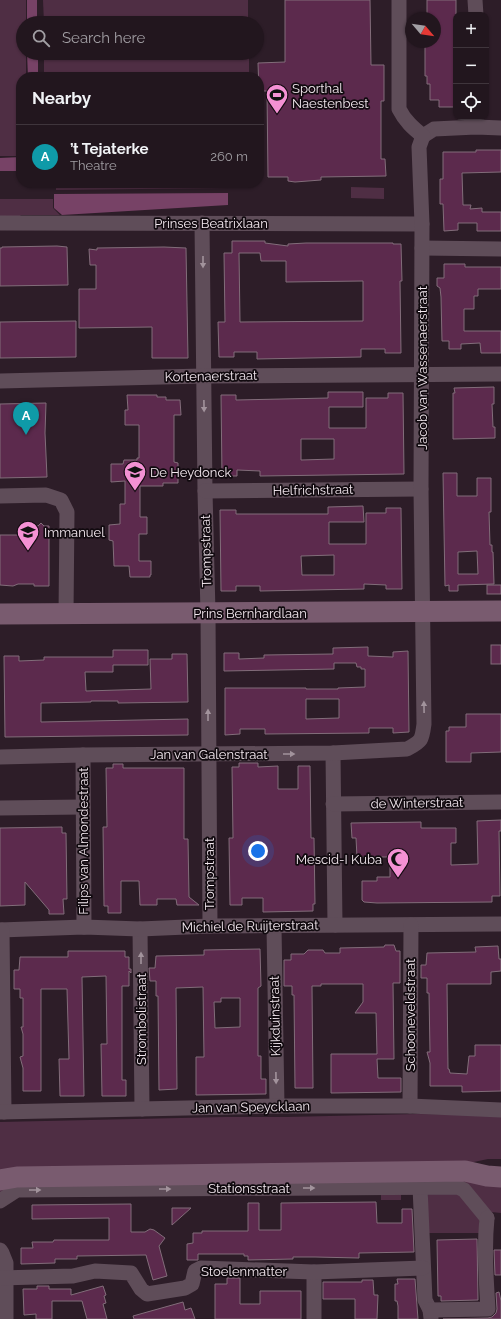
<!DOCTYPE html>
<meta charset="utf-8">
<style>
:root{--surface:#22161e;--page:#2a1f27;--text:#f1f3f6;--muted:#a29fa4;--line:#3f353c;--accent:#0b8043}
body{margin:0;font-family:Raleway,sans-serif;background:var(--page);color:var(--text)}
.controls{position:absolute;right:12px;top:12px;display:grid;overflow:hidden;border-radius:8px;box-shadow:0 1px 3px #0004}
.controls button{width:36px;height:36px;display:grid;place-items:center;padding:0;border:0;border-bottom:1px solid var(--line);background:var(--surface);color:var(--text);font:20px sans-serif}
.compass{position:absolute;left:405px;top:12px;width:36px;height:36px;border-radius:50%;background:var(--surface);box-shadow:0 1px 3px #0004;rotate:119deg}
.you{position:absolute;left:258px;top:851px;width:14px;height:14px;margin:-10px;border:3px solid #fff;border-radius:50%;background:#1a73e8;box-shadow:0 0 0 6px #1a73e833}
.badge{display:grid;place-items:center;width:26px;height:26px;border-radius:50%;background:var(--accent);color:#fff;font-size:13px;font-weight:700}
.pin{position:absolute;translate:-50% -33px;filter:drop-shadow(0 1px 2px #0008)}
.pin::after{content:'';position:absolute;top:21px;width:14px;height:12px;background:inherit;clip-path:polygon(0 0,100% 0,50% 100%)}
.list{margin:0;padding:0;list-style:none}
h2{display:flex;justify-content:space-between;align-items:center;height:52px;margin:0;padding:0 16px;font-size:17px}
h2 small{font-size:13px;font-weight:400;color:var(--muted)}
.list li{display:grid;grid-template-columns:26px 1fr auto;gap:12px;align-items:center;box-sizing:border-box;height:64px;padding:0 16px;border-top:1px solid var(--line)}
.list b{display:block;font-size:15px;white-space:nowrap}
.list p{margin:0;font-size:13px;white-space:nowrap;color:var(--muted)}
.list em{font-size:13px;font-style:normal;color:var(--muted)}
.icon{flex:none;width:22px;height:22px;fill:none;stroke:currentColor;stroke-width:2;stroke-linecap:round;stroke-linejoin:round}
.map{position:relative;flex:none;width:501px;height:1319px;overflow:hidden}
.search{position:absolute;background:var(--surface);box-shadow:0 1px 3px #0004;left:16px;top:16px;width:248px;height:44px;display:flex;align-items:center;gap:10px;box-sizing:border-box;padding:0 14px;border-radius:22px;color:var(--muted);font-size:15px}
.panel{position:absolute;background:var(--surface);box-shadow:0 1px 3px #0004;left:16px;top:72px;width:248px;height:116px;border-radius:16px}
.map>svg:first-child{display:block}
</style>
<div class="map">
<svg width="501" height="1319" viewBox="0 0 501 1319">
<rect width="100%" height="100%" fill="#2d1d28"/>
<!-- green -->
<g fill="#4f2e44">
<path d="M0,0h26v23h-3v30h3v24h-5v79h-21z"/>
<path d="M43,0h205v23h-204z"/>
<rect x="44" y="53" width="205" height="24"/>
<path d="M56,183h173v5l-173,2z"/>
<path d="M351,187l33,1v11l-33,-1z"/>
<path d="M0,199h53v9l7,7h-39l-4,4h-17z"/>
<path d="M417,1114l84,1v44h-13l-19,4 -469,8v-49l225,-5h61z"/>
<path d="M501,1181v32l-10,-1 -17,-18 -474,3v-12z"/>
<rect x="381" y="1192" width="20" height="8"/>
<path d="M457,1192l22,25v16h-54l3,-39z"/>
</g>
<!-- forest -->
<g fill="#774266">
<rect x="27" y="0" width="10" height="23"/>
<path d="M27,53h11v24h-10z"/>
<path d="M21,157v14h-21v-13z"/>
<path d="M228,193v12l-166,10 -8,-7v-14z"/>
</g>
<!-- building -->
<g fill="#5c2a4d" stroke="#826d7a" fill-rule="evenodd">
<path d="M285,0h85l1,65h13v36h-3v58h4l1,17 -65,1v3l-26,2 -7,-1v-4h-20l-1,-86h-8l-1,-28 27,-1z"/>
<path d="M427,0h29v98h-1v9h-16v-7h-9v-16h-3v-8h-2v-34h10v-24h-8z"/>
<path d="M476,150h25v22l-39,1 1,32h8l-1,4 12,-1v4h19v19h-24v-8h-19v7l-14,1 -1,-27h-3v-25h3v-27h33z"/>
<path d="M232,241h33v2l23,3v-2l18,-1h87v1h8l1,37h-2l1,72h-16v-4h-24v8l-104,2v-7h-23v5h-15l-1,-35h7l-1,-69h8zM239,253h21l1,8h25v21l77,-1v40l-123,1z"/>
<path d="M57,246l10,1 1,38 -68,1v-38h2v-1z"/>
<path d="M164,247l22,1 2,110h-36v-31l-73,1v-39h17v-24h-6l-1,-16 8,1v-2z"/>
<path d="M444,264h21v3h36v22h-23v7h-4v13h-10v22h37v22h-20l-1,-10 -19,1v5h-12v-8h-7l-1,-44 -1,-9 -3,-2v-8h7z"/>
<path d="M76,321v36l-76,1v-36z"/>
<path d="M494,387v17h-2l1,23h2v11l-42,1v-46h2l-1,-5z"/>
<path d="M328,392h35v15h-34v21h37v-30h22v-5h15l1,81 -144,2v-5l-23,-1v6h-15l-1,-81h15v5l92,-2zM301,439h33v20l-33,1z"/>
<path d="M127,395h30v2h9v3h14l1,15h-7v47l4,1v20h-15v3h-23v31h7v17h-8v27h12v14h-1v2h-20l-1,-11h-15l-1,-25 -4,-1v-15l11,-1v-20h5v-23l-14,1v-18h12l1,-4h13v-2h2v-33h-14v-15h3z"/>
<path d="M46,403l-1,30 2,44 -47,1v-74z"/>
<path d="M443,473h14v23h20v-18h14v34h-2l1,33h2v7h1l1,32 -36,1v6h-9v-6l-4,1zM477,551l1,23h-20v-22z"/>
<path d="M363,506l1,16h-35v22h37v-31h20v-5h15l1,81h-16v-4l-22,-1v5l-104,2v-5h-24v5h-15l-1,-81h16v4h92v-7zM334,555v20h-32l-1,-19z"/>
<path d="M41,523l3,3h5v60h-15v-2h-16l-5,2 -13,-1v-50h23v-9h15z"/>
<rect x="487" y="585" width="14" height="9"/>
<rect x="491" y="645" width="10" height="19"/>
<path d="M368,647v9l25,1v-5l15,-1 1,81 -16,1v-5h-24v5l-104,1v-5h-25v5l-15,1v-47h81v1h32v-1l27,-1v-18h-4v-2h-4l-1,-4h-22v6l-110,2v-18h15v6l25,-1v-3l69,-1v-6zM306,699h33v19l-33,1z"/>
<path d="M113,650h35v15h-35v7h-28l1,19 65,-2 -1,-30h22v-5h15l1,48 -70,1v-2h-27v1l-50,1v19l147,-3v16l-183,2 -1,-81h15v5l25,-1v-3h69z"/>
<path d="M466,714h35v38l-30,1v9h-25v-31h3v-4h17z"/>
<path d="M239,763h19v4l20,-1v23h20v-23h12l1,72h3l1,66h-2v7l-50,1v-14h-21v7h-12l-1,-67h4l-1,-71h7z"/>
<path d="M113,764h10v4h61v71h4l1,58 10,8h-22l-1,-6h-19v6h-17l-1,-24h-18v32h-13v-7h-4l-1,-79h4l-1,-59h7z"/>
<path d="M501,820v11h-2l1,65h-8v6l-115,1 -13,-1 -2,-2v-19h15v-4h13v-20h-33l-1,-19h-4l-1,-15 70,-1v6h35v15h-5v22l27,-1 -1,-43z"/>
<path d="M62,827v6h4l1,66h-4l1,15h-15v-4l-24,-28v23l-25,1v-78z"/>
<path d="M385,945h9l2,6h4v32h-7l1,76h-17l1,19h23v14l-70,1v-39h46l-1,-41h-21l8,-11v-18h-42v2h-9l1,102h-18l-1,-93h-2v-9h-8v-26h7v-6h13l4,-4h15l2,3h15v-5l44,-1z"/>
<path d="M498,946l1,13h2v12l-10,1v12h-44l1,85h1l1,4 17,1 2,-18h6v-11h26v46l-39,1v-6h-32v-23l-3,-11h3l-1,-59h-2v-15h-6v-13h5l1,-12 49,-1 -1,-5z"/>
<path d="M260,949l1,37 -3,2v68h3v23h5v15l-70,1v-38h8l-1,-70 -27,1 1,101 -18,1 -1,-94h-2v-15h-6l-1,-13h6l1,-12 48,-1v-5zM221,998h19v29l-25,1 -1,-26h7z"/>
<path d="M68,951h57v6h4v12h2v4l-2,-2v15h-7v94h4v16h-24l-1,-52h6l-1,-68 -24,1 2,119h-24l-1,-37h10l-2,-70h-26v102h-18v-23l-3,-11 3,-1v-22l-2,-7h2v-29h-3v-9h-6v-19h5l1,-13h48z"/>
<path d="M376,1202l1,21h25v-14h10l2,43 -55,1v5l-44,-1h-22v2l-45,1v-4h-4v-2h-46v6h-11v-16l6,-1v-10h9v-2h46v-28h11v27h22v-27z"/>
<path d="M131,1204v28h14l5,-3 4,1 11,8 -6,8 8,30 -14,4 -7,-25 -69,1v3h-22v4l-34,1v-16h12l-1,-6h21l1,-2h55v-22l-77,1v-14z"/>
<path d="M172,1208h19l-19,17z"/>
<path d="M477,1239l1,61 -37,1v-5h-3l-1,-56z"/>
<path d="M494,1250h7v25h-6z"/>
<path d="M227,1278h13v26h20v-13h41v28h-86v-35h12z"/>
<path d="M397,1279h18l3,40h-20v-13l-1,-5h-2v-17h3z"/>
<path d="M362,1280h11l1,15h4l-1,24h-22v-20h-32v-17h39z"/>
<path d="M37,1286h12v3h22v6l32,-9 3,9 -2,1 2,7 -3,1 4,15h-20l-5,-18h-30v18h-16v-5l-12,1 -1,-26h14z"/>
<path d="M499,1292l2,9v18h-58l45,-1 4,-1 4,-4 1,-4 -1,-16z"/>
<path d="M183,1302l2,8 6,-2 4,11h-61l-1,-3z"/>
</g>
<g fill="none" stroke-linecap="round" stroke-linejoin="round">
<!-- street -->
<g stroke="#5f4d59" stroke-width="15">
<path d="M475,0l1,15"/>
<path d="M423,136l11,-7 42,-2 25,1"/>
<path d="M0,223l422,1"/>
<path d="M202,223l3,268 3,122 2,313"/>
<path d="M422,248l79,1"/>
<path d="M0,381l203,-5 298,-2"/>
<path d="M205,491l216,-2"/>
<path d="M0,496l46,-1 15,5 6,12 -1,102"/>
<path d="M333,753l2,172"/>
<path d="M83,755l1,172"/>
<path d="M0,757l83,-2 250,-2 74,-4c15,-8 15,-9 17,-25l-3,-235 1,-265 -3,-77 4,-11c-10,-8 -18,-15 -24,-27v-109"/>
<path d="M333,804l168,-2"/>
<path d="M0,808l83,-1"/>
<path d="M274,927l3,179"/>
<path d="M140,929l2,180"/>
<path d="M0,930l84,-3 56,2 70,-3 291,-2"/>
<path d="M2,930l2,182"/>
<path d="M410,1106l1,-181"/>
<path d="M0,1112l277,-6h133l91,4"/>
<path d="M420,1187l5,113 5,10 1,8"/>
<path d="M0,1201l17,-11 441,-3 6,3 23,28"/>
<path d="M0,1250l2,3 4,10v56"/>
<path d="M314,1272v47"/>
<path d="M0,1278l73,-2 22,-5 36,2 10,16 6,5 38,-6 7,-4 3,-13 6,-3 113,4 109,-4"/>
<path d="M430,1310l58,-1c-2,-31 -4,-61 -1,-91"/>
</g>
<!-- secondary -->
<g stroke="#795b6f" stroke-width="21">
<path d="M0,614l501,-3"/>
<path d="M0,1180l17,-3 448,-6 22,5 14,1"/>
</g>
</g>
<!-- one-way arrows -->
<defs><path id="oneway-solid" d="M-6-.8H1V-3.2L6.5 0L1 3.2V.8H-6Z"/></defs>
<g fill="#a2939c">
<use href="#oneway-solid" transform="translate(203 262) rotate(90)"/>
<use href="#oneway-solid" transform="translate(204 406) rotate(89)"/>
<use href="#oneway-solid" transform="translate(424 707) rotate(-91)"/>
<use href="#oneway-solid" transform="translate(208 715) rotate(-90)"/>
<use href="#oneway-solid" transform="translate(289 754)"/>
<use href="#oneway-solid" transform="translate(141 958) rotate(-90)"/>
<use href="#oneway-solid" transform="translate(276 1078) rotate(89)"/>
<use href="#oneway-solid" transform="translate(309 1188)"/>
<use href="#oneway-solid" transform="translate(165 1189)"/>
<use href="#oneway-solid" transform="translate(35 1190)"/>
</g>
<!-- icons -->
<defs>
<g id="stadium-pin" transform="scale(1.15)"><path d="M0 17L-7.5 6A9.5 9.5 0 1 1 7.5 6Z" fill="#f491d4" stroke="#110a0f"/><path d="M0-5a6.5 5 0 1 0 0 10a6.5 5 0 1 0 0-10ZM-3.5-1.8h7v3.6h-7Z" fill="#111"/></g>
<g id="school-pin" transform="scale(1.15)"><path d="M0 17L-7.5 6A9.5 9.5 0 1 1 7.5 6Z" fill="#f491d4" stroke="#110a0f"/><path d="M0-5L7-2L0 1L-7-2ZM-4 1L0 2.5L4 1V4Q0 6-4 4Z" fill="#111"/></g>
<g id="mosque-pin" transform="scale(1.15)"><path d="M0 17L-7.5 6A9.5 9.5 0 1 1 7.5 6Z" fill="#f491d4" stroke="#110a0f"/><path d="M3.5-4.9A6 6 0 1 0 3.5 4.9A5 5 0 1 1 3.5-4.9Z" fill="#111"/></g>
</defs>
<g fill-rule="evenodd">
<use href="#stadium-pin" x="277" y="95"/>
<use href="#school-pin" x="135" y="472"/>
<use href="#school-pin" x="28" y="532"/>
<use href="#mosque-pin" x="398" y="859"/>
</g>
<g text-anchor="middle" dominant-baseline="central" stroke-width="3.5" stroke-linejoin="round" paint-order="stroke">
<!-- poi labels -->
<g font-size="13" fill="#f3e8ef" stroke="#110a0f" text-anchor="start">
<text x="292" y="88">Sporthal<tspan x="292" dy="15">Naestenbest</tspan></text>
<text x="150" y="472">De Heydonck</text>
<text x="44" y="532">Immanuel</text>
<text x="382" y="859" text-anchor="end">Mescid-I Kuba</text>
</g>
<!-- street labels -->
<g font-size="13" fill="#f3e8ef" stroke="#110a0f">
<text x="211" y="223">Prinses Beatrixlaan</text>
<text transform="translate(422 368) rotate(-90)">Jacob van Wassenaerstraat</text>
<text transform="translate(211 376) rotate(-1)">Kortenaerstraat</text>
<text transform="translate(313 490) rotate(-1)">Helfrichstraat</text>
<text transform="translate(206 551) rotate(-91)">Trompstraat</text>
<text x="250" y="613">Prins Bernhardlaan</text>
<text x="209" y="754">Jan van Galenstraat</text>
<text transform="translate(417 803) rotate(-1)">de Winterstraat</text>
<text transform="translate(83 841) rotate(-90)">Filips van Almondestraat</text>
<text transform="translate(209 874) rotate(-90)">Trompstraat</text>
<text transform="translate(250 926) rotate(-1)">Michiel de Ruijterstraat</text>
<text transform="translate(410 1015) rotate(-90)">Schooneveldstraat</text>
<text transform="translate(275 1016) rotate(-91)">Kijkduinstraat</text>
<text transform="translate(141 1019) rotate(-90)">Strombolistraat</text>
<text transform="translate(251 1107) rotate(-1)">Jan van Speycklaan</text>
<text x="249" y="1188">Stationsstraat</text>
<text x="244" y="1271">Stoelenmatter</text>
</g>
</g>
</svg>
<div class="controls">
<button>+</button>
<button>−</button>
<button><svg class="icon" aria-label="locate" viewBox="0 0 24 24"><circle cx="12" cy="12" r="6"/><path d="M12 2v4M12 18v4M2 12h4M18 12h4"/></svg></button>
</div>
<svg class="compass" viewBox="-18 -18 36 36"><path d="M0-13l5 13h-10z" fill="#e53935"/><path d="M0 13l5-13h-10z" fill="#a29fa4"/></svg>
<div class="you"></div>
<div class="pin badge" style="left:26px;top:435px;background:#0f9aa8">A</div>
<div class="search"><svg class="icon" aria-label="search" viewBox="0 0 24 24"><circle cx="10" cy="10" r="6"/><path d="M15 15l6 6"/></svg>Search here</div>
<section class="panel">
<h2>Nearby<small></small></h2>
<ul class="list">
<li><span class="badge" style="background:#0f9aa8">A</span><div><b>’t Tejaterke</b><p>Theatre</p></div><em>260 m</em></li>
</ul>
</section>
</div>
